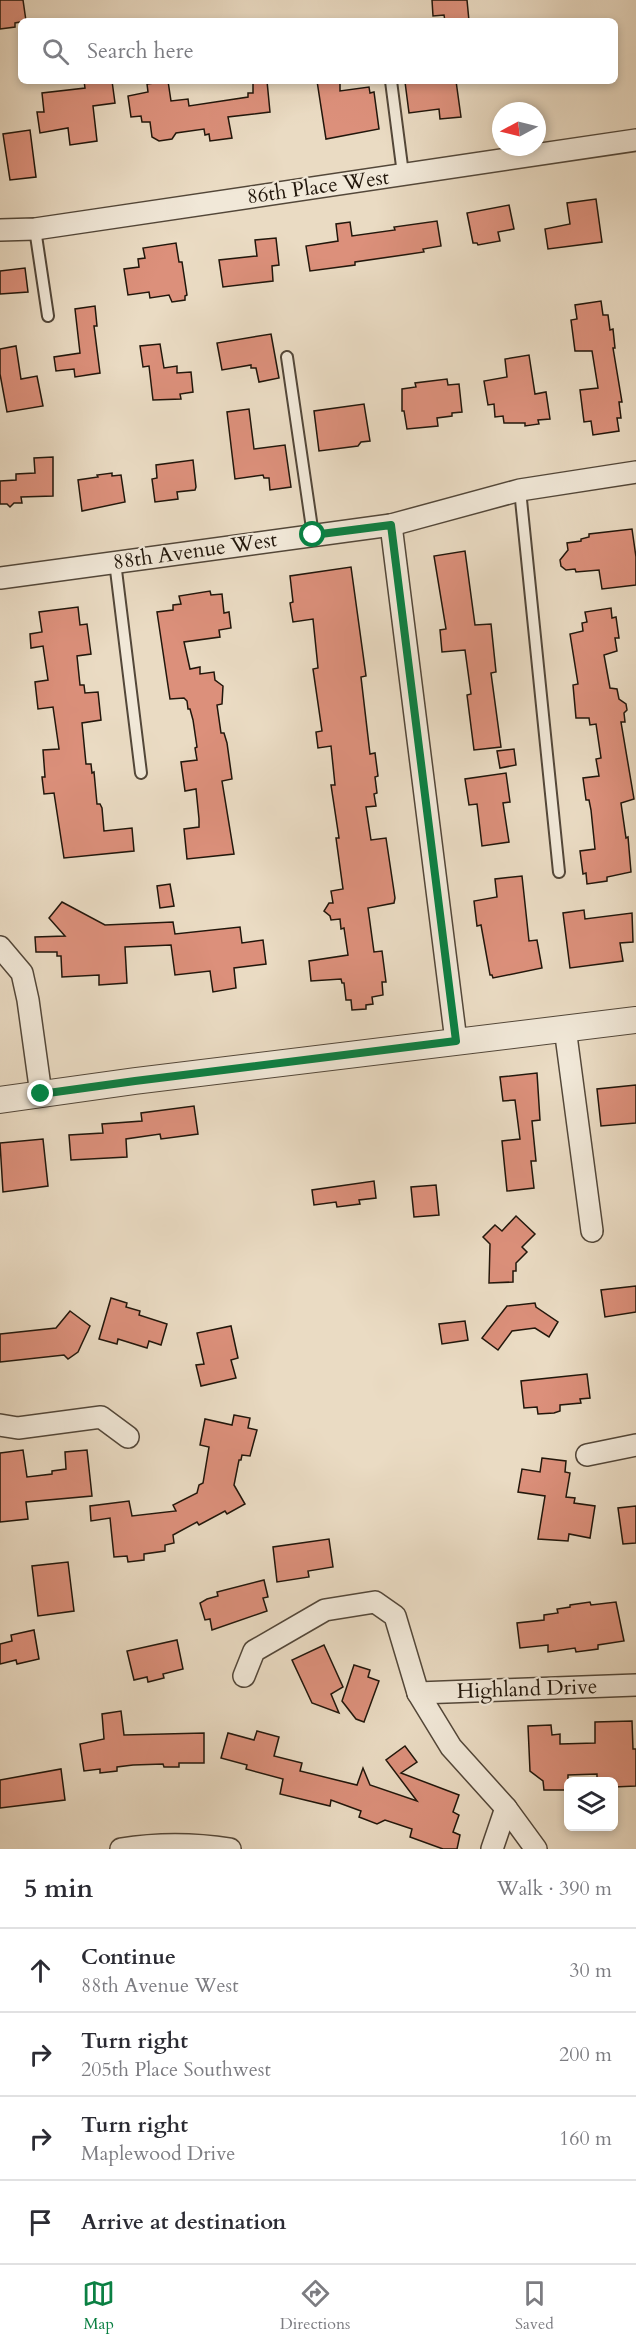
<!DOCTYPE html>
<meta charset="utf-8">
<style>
:root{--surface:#fff;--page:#f2f2f3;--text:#2b2b33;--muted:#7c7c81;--line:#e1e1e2;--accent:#0b8043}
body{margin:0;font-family:Cardo,serif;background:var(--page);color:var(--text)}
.controls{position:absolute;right:18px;bottom:18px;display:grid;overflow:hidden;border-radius:9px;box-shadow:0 3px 9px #0003}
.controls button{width:54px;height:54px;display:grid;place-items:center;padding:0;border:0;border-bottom:2px solid var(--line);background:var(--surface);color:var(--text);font:30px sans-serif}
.compass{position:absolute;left:492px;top:102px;width:54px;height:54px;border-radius:50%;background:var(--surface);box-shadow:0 3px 9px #0003;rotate:263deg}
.stop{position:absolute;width:18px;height:18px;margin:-14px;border:4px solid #0b8043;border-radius:50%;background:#fff}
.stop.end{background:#0b8043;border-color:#fff;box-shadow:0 2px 6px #0008}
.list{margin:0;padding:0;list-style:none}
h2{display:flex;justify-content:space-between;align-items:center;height:78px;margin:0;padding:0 24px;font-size:26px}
h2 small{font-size:20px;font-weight:400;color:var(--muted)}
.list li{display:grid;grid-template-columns:39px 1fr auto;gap:18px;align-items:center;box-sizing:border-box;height:84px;padding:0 24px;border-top:2px solid var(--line)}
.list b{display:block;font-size:22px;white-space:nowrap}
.list p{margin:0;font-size:20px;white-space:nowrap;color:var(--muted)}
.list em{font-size:20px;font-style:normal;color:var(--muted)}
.icon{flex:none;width:33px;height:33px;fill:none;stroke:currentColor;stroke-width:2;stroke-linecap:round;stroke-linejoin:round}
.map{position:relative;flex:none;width:636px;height:1849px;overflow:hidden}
.search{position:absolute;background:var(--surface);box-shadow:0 3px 9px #0003;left:18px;right:18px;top:18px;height:66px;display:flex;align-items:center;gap:15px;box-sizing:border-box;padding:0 21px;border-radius:9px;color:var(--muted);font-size:22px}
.sheet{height:414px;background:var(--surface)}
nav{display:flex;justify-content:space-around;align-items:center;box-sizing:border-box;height:84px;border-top:2px solid var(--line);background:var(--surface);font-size:16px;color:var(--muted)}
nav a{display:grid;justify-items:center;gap:3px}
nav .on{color:var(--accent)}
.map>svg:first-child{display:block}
</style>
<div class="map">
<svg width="636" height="1849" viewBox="0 0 636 1849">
<rect width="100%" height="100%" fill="#eadbc3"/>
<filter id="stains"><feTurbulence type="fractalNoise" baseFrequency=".00333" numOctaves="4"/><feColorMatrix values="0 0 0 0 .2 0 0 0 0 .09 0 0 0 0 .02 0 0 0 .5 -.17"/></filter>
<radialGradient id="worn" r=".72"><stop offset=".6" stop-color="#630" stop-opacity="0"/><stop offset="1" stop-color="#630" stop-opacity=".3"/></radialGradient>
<!-- building -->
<g fill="#dc907b" stroke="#21160b" stroke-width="1.5">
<path d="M0,0h23l3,21 -11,2v4l-15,2z"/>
<path d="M432,0h35l2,21h-24l-1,-6 -11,1z"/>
<path d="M84,81h28l3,22 -22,3 4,35 -27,4 -2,-17 -28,5 -3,-21h7l-2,-19 43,-5z"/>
<path d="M168,81l3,20 17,-2 1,7 59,-9v-4h5v-12h14l3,31 -42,5 4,21 -22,3 -1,-7 -4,1 -1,-6 -28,4 -4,6 -13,2 -7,-4 -2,-15h-8l-1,-6 -10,1 -3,-21 20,-4 -1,-8z"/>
<path d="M317,81h23v10l29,-4 1,6 4,-1 5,37 -53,10z"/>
<path d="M413,81h43l5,36 -21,2 -1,-10 -30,4 -4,-31z"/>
<path d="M30,130l6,47 -26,3 -7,-46z"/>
<path d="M596,199l6,43 -54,7 -3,-20 25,-5 -3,-21z"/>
<path d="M509,205l5,24 -16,3 2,9 -22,4 -1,-2h-4l-6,-30z"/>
<path d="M437,221l4,25 -18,3 1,3 -69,10v3l-45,6 -4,-25 32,-5 -2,-17 14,-2 2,14 43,-6 -1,-3z"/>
<path d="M276,238l3,27 -7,1 1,15 -50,6 -4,-27 38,-4 -2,-16z"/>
<path d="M176,243l3,19h3l5,33 -2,1v4l-13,2 -3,-7 -19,3 -1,-6 -21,3 -4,-26 15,-2 -1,-8 7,-1 -2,-10z"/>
<path d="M25,268l3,24 -28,2v-23z"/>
<path d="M601,301l2,14h5l2,15 3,-1 2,19h-2l9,54h-3l2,16h-4l2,13 -26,4 -2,-14 -7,1 -4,-32 18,-2 -6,-37h-17l-4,-31 6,-1 -2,-14z"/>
<path d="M95,306l2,20h-3l6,47 -25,4 -1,-8 -18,2 -2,-14 26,-4 -5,-44z"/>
<path d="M271,334l8,44 -20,4 -3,-14h-5v-3l-29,5 -5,-27z"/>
<path d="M160,344l4,24 13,-2v7l14,-1 2,20 -13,2 1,5 -28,1 -4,-34 -6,1 -3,-21z"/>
<path d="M16,346l5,33 16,-3 6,30 -36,6 -7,-38v-25z"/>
<path d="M529,355l6,39 11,-2 4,27 -12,1 1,4 -14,2v-3h-21l-1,-7 -8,1 -1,-13 -6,1 -4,-24 23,-4 -2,-18z"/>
<path d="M447,379l1,6 11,-1 3,28 -10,1v3l-15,2 1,8 -31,3 -3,-18h-2v-22l14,-2 -1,-4z"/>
<path d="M364,404l6,37 -9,1 -3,4 -39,5 -5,-40z"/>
<path d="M249,409l5,40 31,-4 6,42 -21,3 -1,-12h-5l-1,-3 -28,4 -8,-67z"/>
<path d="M53,457v39l-32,1 1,6h-8l-4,4 -3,-3h-7v-23l16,-1v-6l19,-1 -1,-15z"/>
<path d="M193,460l3,27 -1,3 -18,2 1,7 -23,3 -3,-23 5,-1 -1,-13z"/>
<path d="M112,473v3l9,-1 4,27 -43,9 -4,-31 20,-3 -1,-2z"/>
<path d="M632,529l4,28v28l-34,4 -3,-19 -23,2 -1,-3 -9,1 -5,-4 -1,-6 8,-10 -1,-7 14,-2v-2l8,-2v-3z"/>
<path d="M465,551l10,74 16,-1 5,48 -5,1 10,74 -27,3 -7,-55 4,-1 -6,-44 -23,2 -2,-22 6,-1 -12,-73z"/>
<path d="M351,567l15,109 -5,1 9,77 5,-1 3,23 -3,1 2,16 -3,1 2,12 -10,1 5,33 15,-2 9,60 -1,5 -26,5 6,44 8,-1 4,31h-4l1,13 -11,2 1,7 -7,1v4l-14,1 -1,-10h-5l-2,-17h-2l-1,-4 -30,2 -2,-20 39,-6 -4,-27 -3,1 -1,-10 -9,1 -1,-4 -6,-5 5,-8h4l-2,-12 12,-2 -7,-51h3l-8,-53h4l-4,-39 -13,2 -2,-16 6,-1 -9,-62 5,-1 -5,-49 -20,3 -3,-19 3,-1 -3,-26z"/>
<path d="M210,591l1,4 11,-1 2,19 5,-1 2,16 -12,2 1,7 -36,5 6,27 10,-2v7l14,-2 1,8 8,6 -1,18 -5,1 4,28h3l3,10 5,36 -10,2 12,73 -47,5 -3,-30 15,-2v-8l-3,-30 -11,2 -4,-29 16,-2 -2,-12 2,-1 -4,-27 -3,-11h-2l-1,-8 -3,-3 -14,1 -13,-87 16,-2v-5l8,-1 -2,-8z"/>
<path d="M78,607l2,18 7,-1 4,30 -14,2 3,29h4l1,8 13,-1 3,28 -19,3 4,41h5l1,9 2,-1 3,32h3l2,4 2,23 28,-3 2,23 -70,7 -10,-65 -10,1 -2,-17h3l-2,-27 16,-1 -6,-42 -15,2 -3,-27 13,-2 -5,-34 -12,2 -1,-14 12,-2 -3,-20z"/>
<path d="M611,608l1,10 4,-1 3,21h-4l2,13 -13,4 6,33 7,1 2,10 7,5 1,6 -3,3 1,9h-4l13,77 -13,4 5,35 2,-1 3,35 -24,5v4l-20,3 -1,-11 -3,1 -3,-23 15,-2 -4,-39 -2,-10h-3l-3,-22 16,-2 -3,-17 5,-1 -5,-34 -6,1 -1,-7h-13l-3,-33 5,-1 -8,-50 13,-3 -1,-8 5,-1 -2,-10z"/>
<path d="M514,749l2,16 -16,3 -3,-17z"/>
<path d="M506,773l4,29 -7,1 6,39 -27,4 -5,-42 -8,1 -4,-26z"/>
<path d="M522,876l7,65 8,-1 5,28 -49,10 -1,-3h-2l-9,-50 -4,1 -3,-25 23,-4 -2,-18z"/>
<path d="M170,884l4,22 -14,2 -3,-22z"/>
<path d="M62,902l43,23 68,-3 2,12 65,-7 2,16 21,-3 3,24 -32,4 2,20 -23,4 -3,-21 -35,4 -4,-30 -46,2 2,36 -28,2v-10l-37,2 -1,-21h-4v-4h-21l-1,-15 30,-1 -16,-18z"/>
<path d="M584,910l1,9 47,-6 1,29 -13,1 3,18 -53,7 -7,-55z"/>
<path d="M537,1073l3,47 -8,1 4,40h-5l3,27 -27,3 -5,-50 18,-2 -5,-39 -12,1 -3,-24z"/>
<path d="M636,1085v38l-35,3 -4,-37z"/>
<path d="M194,1106l4,28 -37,5 -1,-5 -34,5 1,18 -56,3 -2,-25 34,-2 -1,-9 40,-3 -1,-8z"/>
<path d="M43,1139l5,47 -45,6 -3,-49z"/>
<path d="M374,1181l2,17 -17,2 1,4 -23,3 -1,-5 -22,3 -2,-15z"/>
<path d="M436,1185l3,30 -25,2 -3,-30z"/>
<path d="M516,1216l19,18 -13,13 5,5 -11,11v8h-3v11l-24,1 1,-39 -7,-7 12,-12 7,6z"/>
<path d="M636,1286v26l-31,5 -4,-27z"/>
<path d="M111,1298l16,5 -1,4 14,4 -1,4 28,9 -6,21 -12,-4 -2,7 -29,-9 -1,5 -18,-5z"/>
<path d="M535,1303l1,4 22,15 -9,15 -14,-9 -23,3 -14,19 -16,-12 25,-32z"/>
<path d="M70,1311l20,15 -12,26 -10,7 -4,-4 -64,7v-28l56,-6z"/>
<path d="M465,1321l3,19 -26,4 -3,-20z"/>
<path d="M231,1326l7,32 -7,2 5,18 -35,8 -5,-21 8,-1 -7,-31z"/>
<path d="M587,1374l3,24 -10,1 1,4 -21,2v6l-6,2 -16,1 -1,-7 -13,1 -3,-27z"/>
<path d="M234,1415l16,3 -2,10 9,2 -7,26 -8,-1 -1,5h-2l-5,25 11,19 -18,10 -2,-3 -26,14 -2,-3 -24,13 1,8 -9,2v6l-21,3v6l-16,2 -1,-6 -13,1 -4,-39 -19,3 -1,-15 39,-5 3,15 44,-5 -3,-6 24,-12 2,-8 4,-2 6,-36 -9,-2 5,-26 27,6z"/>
<path d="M23,1450l4,27 25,-3v-3l14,-2 -1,-17 22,-2 5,46 -66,6 2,17 -28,3v-69z"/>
<path d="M542,1458l24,3 -1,11 5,1 -4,24 9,1 -1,5 21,3 -5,32 -21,-4 -1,7 -30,-2 7,-43 -27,-4 4,-23 18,3z"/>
<path d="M636,1506v37l-13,1 -5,-36z"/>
<path d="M329,1539l4,28 -25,4 1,6 -32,5 -4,-35z"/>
<path d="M68,1562l6,49 -36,5 -6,-50z"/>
<path d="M264,1580l4,17 -5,1 4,13 -55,19 -2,-11 -5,1 -5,-17 7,-4 11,-3 -1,-4z"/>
<path d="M590,1602l1,3 25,-3 8,39 -26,4v4l-22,3 -1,-4 -27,4v-7l-28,3 -3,-25 27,-3v-5l14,-2 -1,-4 13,-2v-2z"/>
<path d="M34,1630l5,29 -22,5 -1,-4 -16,4v-20l12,-3 -1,-6z"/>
<path d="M177,1640l6,29 -20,5 1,4 -16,4 -1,-5 -13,3 -7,-29z"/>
<path d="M324,1645l19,42 -12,7 8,19 -27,-10 -20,-43z"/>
<path d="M354,1665l16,5 -2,7 11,4 -15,41 -8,-3 -14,-18z"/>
<path d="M121,1711l3,24 80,-2v30h-25v4h-15l-1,-3 -30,1 -16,2v4l-17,2v-4l-16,2 -4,-27 24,-5 -2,-25z"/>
<path d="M632,1721l1,28h3v37l-22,1v-5h-17v-8l-29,1v15h-24l-1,-9 -13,-10 -2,-45 23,-1 1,10 8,-1v10l35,-1v-21z"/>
<path d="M257,1731l22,6 -5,19 28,7 -2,8 57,14 6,-17 7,17 47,16 -31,-41 19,-14 12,16 -16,11 58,22 -6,17 6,3 -6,17 7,3 -3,14h-14l-33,-12 2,-8 -27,-9 -8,4 -18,-7 2,-6 -30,-11 -1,6 -50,-12 3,-15 -37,-10 1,-4 -26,-7 7,-25 26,7z"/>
<path d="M61,1769l4,31 -65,8v-28z"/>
</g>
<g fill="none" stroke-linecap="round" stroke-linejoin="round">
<!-- service casing -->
<g stroke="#534739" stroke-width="14">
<g id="service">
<path d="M391,81l12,93"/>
<path d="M35,229l13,87"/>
<path d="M287,357l26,178"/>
<path d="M520,490l39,382"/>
<path d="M115,562l26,211"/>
</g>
</g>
<!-- minor casing -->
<g stroke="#534739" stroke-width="24">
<g id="minor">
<path d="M0,230l35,-1 601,-89"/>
<path d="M391,525l65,516"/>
<path d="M0,578l391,-53 129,-35 116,-18"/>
<path d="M0,947l22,26 6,27 13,94"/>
<path d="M565,1028l27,203"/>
<path d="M0,1425l18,3 83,-11 27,20"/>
<path d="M587,1455l49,-10"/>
<path d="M244,1676l10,-25 71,-41 50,-8 20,14 23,77 33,54 55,61 30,41"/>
<path d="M418,1693l218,-8"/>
<path d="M121,1849c37,-6 71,-6 109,0"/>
<path d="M492,1849l14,-41"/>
</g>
</g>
<!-- tertiary casing -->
<g stroke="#534739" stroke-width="28">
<path id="tertiary" d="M0,1100l135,-19 501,-61"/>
</g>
<!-- service -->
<use href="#service" stroke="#f1e8d8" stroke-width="10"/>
<!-- minor -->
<use href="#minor" stroke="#f1e8d8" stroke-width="21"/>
<!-- tertiary -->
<use href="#tertiary" stroke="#f1e8d8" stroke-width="26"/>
</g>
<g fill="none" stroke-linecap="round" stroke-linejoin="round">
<!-- route -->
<path stroke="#0b8043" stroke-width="8" d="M41,1094l94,-13 321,-40 -65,-516 -78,10"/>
</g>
<g text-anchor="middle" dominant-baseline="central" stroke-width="4.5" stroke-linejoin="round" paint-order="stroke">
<!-- street labels -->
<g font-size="21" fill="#21160b" stroke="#f1e8d8">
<text transform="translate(318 187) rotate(-8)">86th Place West</text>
<text transform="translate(195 551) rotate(-8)">88th Avenue West</text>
<text transform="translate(527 1689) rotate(-2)">Highland Drive</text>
</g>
</g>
<rect width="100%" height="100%" filter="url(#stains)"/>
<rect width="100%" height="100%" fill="url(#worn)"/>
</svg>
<div class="controls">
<button><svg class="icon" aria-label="layers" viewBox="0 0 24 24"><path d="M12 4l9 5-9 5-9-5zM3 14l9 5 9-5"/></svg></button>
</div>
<svg class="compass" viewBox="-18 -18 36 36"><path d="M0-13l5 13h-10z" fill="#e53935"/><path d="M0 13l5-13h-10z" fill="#7c7c81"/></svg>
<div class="stop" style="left:313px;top:535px"></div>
<div class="stop end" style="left:41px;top:1094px"></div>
<div class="search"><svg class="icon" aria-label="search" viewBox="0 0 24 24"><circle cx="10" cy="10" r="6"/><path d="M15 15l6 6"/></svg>Search here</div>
</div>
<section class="sheet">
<h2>5 min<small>Walk · 390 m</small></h2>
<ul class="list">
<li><svg class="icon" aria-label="ahead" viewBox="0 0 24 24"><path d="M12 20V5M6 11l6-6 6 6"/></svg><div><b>Continue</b><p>88th Avenue West</p></div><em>30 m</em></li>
<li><svg class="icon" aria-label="right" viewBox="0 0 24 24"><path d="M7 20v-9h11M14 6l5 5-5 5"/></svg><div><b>Turn right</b><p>205th Place Southwest</p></div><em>200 m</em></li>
<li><svg class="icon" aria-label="right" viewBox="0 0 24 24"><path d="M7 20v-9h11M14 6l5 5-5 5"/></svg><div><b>Turn right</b><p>Maplewood Drive</p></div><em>160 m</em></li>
<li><svg class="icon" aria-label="arrive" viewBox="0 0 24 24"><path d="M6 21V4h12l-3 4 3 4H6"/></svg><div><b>Arrive at destination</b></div></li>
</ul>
</section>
<nav>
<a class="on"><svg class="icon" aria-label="map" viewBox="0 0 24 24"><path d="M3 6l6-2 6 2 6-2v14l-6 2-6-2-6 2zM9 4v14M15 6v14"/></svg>Map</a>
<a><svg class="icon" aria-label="directions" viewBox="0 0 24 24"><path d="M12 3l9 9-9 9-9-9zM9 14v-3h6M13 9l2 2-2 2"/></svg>Directions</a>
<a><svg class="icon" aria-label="saved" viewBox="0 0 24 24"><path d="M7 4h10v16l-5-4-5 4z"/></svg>Saved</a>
</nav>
